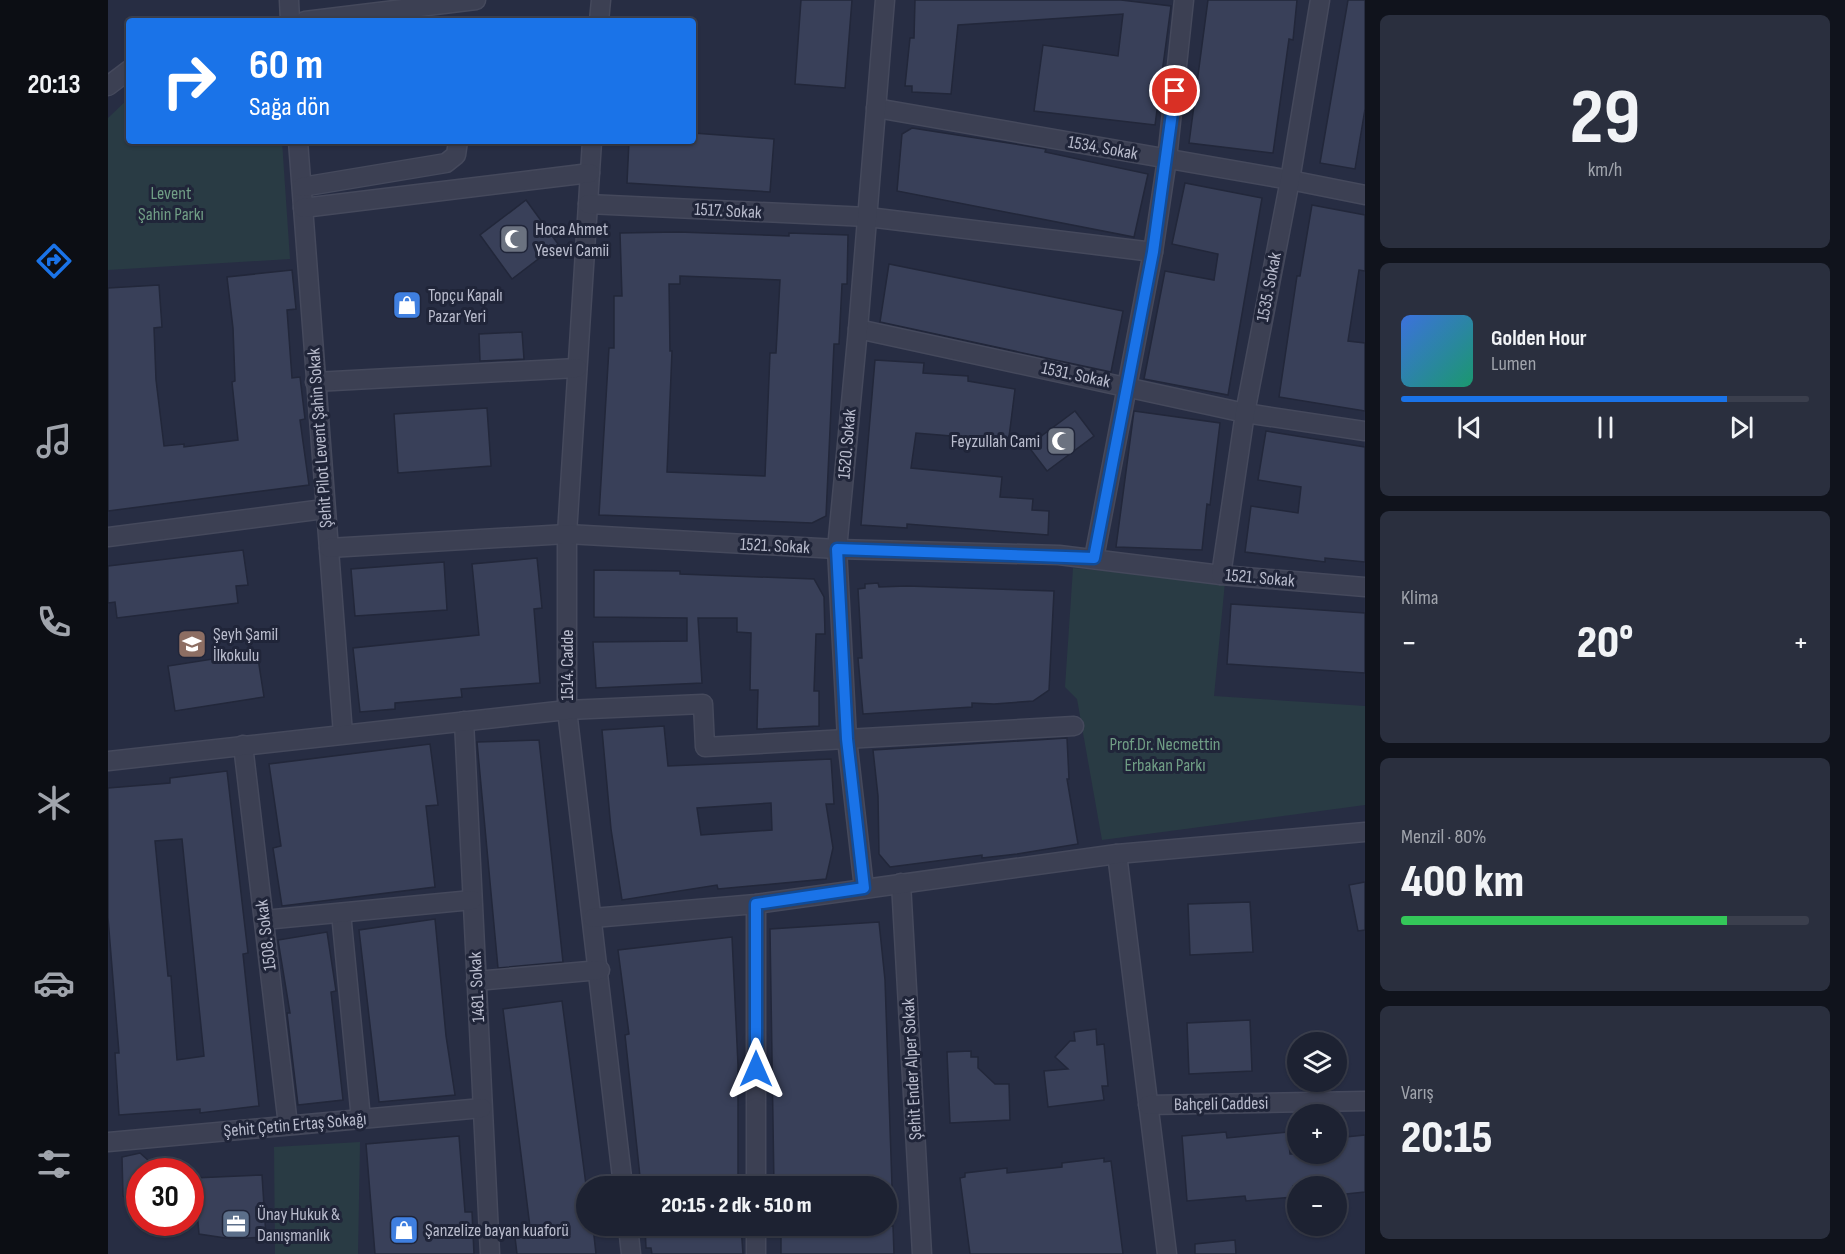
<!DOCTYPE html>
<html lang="tr">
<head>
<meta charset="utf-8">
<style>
	body { margin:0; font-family:"Sofia Sans Condensed",sans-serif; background:#2a2f3e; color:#f1f3f6; height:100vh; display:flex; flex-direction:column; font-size:22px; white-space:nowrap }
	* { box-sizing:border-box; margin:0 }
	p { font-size:20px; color:#a0a4ac }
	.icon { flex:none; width:33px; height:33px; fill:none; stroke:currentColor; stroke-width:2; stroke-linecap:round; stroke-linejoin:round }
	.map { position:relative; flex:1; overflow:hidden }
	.details { display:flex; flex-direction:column; gap:15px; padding:15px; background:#10131c; width:480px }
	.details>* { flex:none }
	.hud { position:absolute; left:18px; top:18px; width:570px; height:126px; border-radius:6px; box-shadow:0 2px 4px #0004,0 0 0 2px #3b3f4d; background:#1a73e8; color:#fff; overflow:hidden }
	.controls { position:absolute; left:1179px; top:1032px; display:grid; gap:12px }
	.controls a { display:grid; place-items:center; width:60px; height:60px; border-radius:50%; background:#1d2232; box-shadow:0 2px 4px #0004,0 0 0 2px #3b3f4d; font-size:30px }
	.speed { position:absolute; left:18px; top:1158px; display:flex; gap:12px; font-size:30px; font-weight:700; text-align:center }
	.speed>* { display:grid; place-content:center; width:78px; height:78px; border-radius:50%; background:#1d2232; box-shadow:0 2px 4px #0004,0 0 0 2px #3b3f4d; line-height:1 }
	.speed .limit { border:9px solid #d22; background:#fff; color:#111 }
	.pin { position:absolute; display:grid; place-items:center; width:51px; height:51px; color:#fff; margin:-26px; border:3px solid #fff; border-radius:50%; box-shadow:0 2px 6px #0007 }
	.me { position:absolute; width:66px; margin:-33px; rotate:0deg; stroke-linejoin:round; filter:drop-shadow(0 0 4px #0008) }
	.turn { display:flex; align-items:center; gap:21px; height:126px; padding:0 24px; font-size:27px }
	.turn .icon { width:78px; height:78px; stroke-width:2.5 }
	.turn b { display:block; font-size:42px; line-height:51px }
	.big { font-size:45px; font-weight:800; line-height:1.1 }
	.details .widget { flex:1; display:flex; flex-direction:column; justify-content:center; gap:9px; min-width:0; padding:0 21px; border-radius:9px; background:#2a2f3e }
	.details .dial { align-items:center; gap:0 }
	.dial b { font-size:78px; line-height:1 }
	.song { display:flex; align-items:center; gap:18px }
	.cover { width:72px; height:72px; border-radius:9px; background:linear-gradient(135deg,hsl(220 70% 55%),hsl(160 70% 35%)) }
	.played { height:6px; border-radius:3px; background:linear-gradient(90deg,#1a73e8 80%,#3b3f4d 80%) }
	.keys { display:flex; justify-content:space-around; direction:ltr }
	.heat { display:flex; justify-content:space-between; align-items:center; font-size:33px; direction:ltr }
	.charge { height:9px; border-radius:4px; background:linear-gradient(90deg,#34c759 80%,#3b3f4d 0) }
	.trip { position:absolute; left:468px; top:1176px; width:321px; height:60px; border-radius:30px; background:#1d2232; box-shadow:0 2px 4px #0004,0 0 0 2px #3b3f4d; font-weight:800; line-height:60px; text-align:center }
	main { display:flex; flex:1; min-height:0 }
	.tabs { display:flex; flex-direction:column; width:108px; justify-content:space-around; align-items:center; background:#0c0e14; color:#a0a4ac }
	.tabs .icon { width:42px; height:42px }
	.tabs .current { color:#1a73e8 }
	.tabs b { font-size:27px; color:#f1f3f6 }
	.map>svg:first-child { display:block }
	.green { fill:#293b44 }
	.building { fill:#394059; stroke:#22273a; stroke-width:1.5; fill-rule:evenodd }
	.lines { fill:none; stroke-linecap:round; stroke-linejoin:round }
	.minor-casing { stroke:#45495c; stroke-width:21 }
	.minor { stroke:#3c4053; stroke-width:18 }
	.route-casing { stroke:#114b97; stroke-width:15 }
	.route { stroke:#1a73e8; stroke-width:10 }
	.labels { text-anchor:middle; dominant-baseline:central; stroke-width:6; stroke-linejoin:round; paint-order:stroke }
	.street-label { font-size:18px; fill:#b9bccd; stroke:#202539 }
	.park-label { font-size:18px; fill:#709e85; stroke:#202539 }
	.poi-label { font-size:18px; fill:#b9bccd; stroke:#202539; text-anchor:start }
</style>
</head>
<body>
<main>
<nav class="tabs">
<b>20:13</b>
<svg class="icon current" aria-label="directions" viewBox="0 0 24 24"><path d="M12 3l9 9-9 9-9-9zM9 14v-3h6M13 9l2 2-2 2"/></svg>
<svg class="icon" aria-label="music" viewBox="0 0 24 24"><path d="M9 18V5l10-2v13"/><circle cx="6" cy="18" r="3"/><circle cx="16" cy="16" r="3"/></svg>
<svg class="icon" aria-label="phone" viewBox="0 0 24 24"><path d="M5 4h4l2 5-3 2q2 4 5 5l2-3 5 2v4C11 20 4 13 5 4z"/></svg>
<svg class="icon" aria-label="climate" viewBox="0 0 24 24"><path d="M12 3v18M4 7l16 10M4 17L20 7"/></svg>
<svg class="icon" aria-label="car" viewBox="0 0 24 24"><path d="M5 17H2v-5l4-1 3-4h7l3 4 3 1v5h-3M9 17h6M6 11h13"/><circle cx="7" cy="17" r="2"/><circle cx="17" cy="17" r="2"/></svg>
<svg class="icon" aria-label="filters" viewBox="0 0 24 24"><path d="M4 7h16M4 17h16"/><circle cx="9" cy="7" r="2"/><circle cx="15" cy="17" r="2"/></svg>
</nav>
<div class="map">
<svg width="1257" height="1254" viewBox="0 0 1257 1254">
	<rect width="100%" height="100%" fill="#272d43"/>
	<g class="green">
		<polygon points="21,98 21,141 174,141 182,259 0,270 0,118"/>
		<polygon points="965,568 1117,582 1106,696 1257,706 1257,805 994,840 969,699 957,687"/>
		<polygon points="252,1142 250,1254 167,1254 166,1147"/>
	</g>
	<g class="building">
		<polygon points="693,0 744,0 737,88 687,84"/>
		<polygon points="807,0 1013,0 1063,6 1047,125 926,111 935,45 1010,56 1015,14 850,25 843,94 804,92 804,86 797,86 802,38 806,38"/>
		<polygon points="1100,0 1189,0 1185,40 1181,39 1165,153 1081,143"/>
		<polygon points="1240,0 1257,0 1257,109 1247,169 1212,163"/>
		<polygon points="804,128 938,149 937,152 1040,174 1026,237 789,191 794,134"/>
		<polygon points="585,133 666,139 662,192 519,183 521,141 585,141"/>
		<polygon points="1077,183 1154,198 1120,395 1036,379 1057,271 1106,280 1110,254 1064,244"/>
		<polygon points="418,200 450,244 404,279 372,235"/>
		<polygon points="1204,205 1257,215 1257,271 1251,270 1240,341 1257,343 1257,411 1171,397 1189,276 1192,276"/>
		<path d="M570,232L681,236V233L740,235L739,284H734L731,344H726L718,516L704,523L491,515L501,348H506V296H514L512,233ZM572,276L672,280L668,353H662L657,476L559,472L564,351H562L561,284H572Z"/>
		<polygon points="781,264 1015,311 1003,372 772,322"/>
		<polygon points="184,270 188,309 179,310 184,378 192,377 197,419 192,420 201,485 0,511 0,288 51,285 54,327 46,328 48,380 56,446 76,444 76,447 130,440 124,382 127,381 125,328 119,277"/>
		<polygon points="414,332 416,359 372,361 371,334"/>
		<polygon points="767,360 816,363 815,373 860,376 860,381 907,389 900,445 855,442 855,437 808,433 803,468 894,477 892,497 925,499 924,510 941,511 940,535 799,524 799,528 753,525"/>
		<polygon points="379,408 383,466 290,473 286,414"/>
		<polygon points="967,411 986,436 939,471 920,446"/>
		<polygon points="1026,411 1112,423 1102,505 1099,504 1094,550 1008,547"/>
		<polygon points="1158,431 1257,447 1257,562 1217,558 1217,562 1137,552 1143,506 1190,513 1193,487 1150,480"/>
		<polygon points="135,550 140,585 128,586 130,603 9,618 7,602 0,603 0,566"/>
		<polygon points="429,558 434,608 426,609 432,683 353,689 354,697 287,703 287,709 252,712 245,648 371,635 364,564"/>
		<polygon points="336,562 339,610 247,616 243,569"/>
		<polygon points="486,570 572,571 572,574 706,579 716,597 717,634 708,634 706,691 711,691 711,726 649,729 650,690 642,690 643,633 629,632 629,618 590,618 594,683 488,688 485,642 579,641 579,618 486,617"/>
		<polygon points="770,583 771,587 799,586 946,591 941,690 925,701 886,704 864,703 864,707 755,714 750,658 754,658 750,589 757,588 757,584"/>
		<polygon points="1123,604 1257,613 1257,673 1119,664"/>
		<polygon points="149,652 156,697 67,711 60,666"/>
		<path d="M556,726L560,766L723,759L726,804H718L725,848L718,879L610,889L609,885L514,900L503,829L494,730ZM663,803L664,830L593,835L589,808Z"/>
		<polygon points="959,738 961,779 959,779 970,844 909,854 874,858 874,855 782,867 771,854 770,796 765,750"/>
		<polygon points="431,740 455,962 390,968 369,742"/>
		<polygon points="322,744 330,805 318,806 327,887 174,906 165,848 173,846 161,764"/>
		<path d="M119,771L136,919L140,953L135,954L151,1106L92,1113V1109L11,1115L7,1053H11L0,918V788L62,783V778ZM74,839L96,1056L69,1060L63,976H60L47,841Z"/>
		<polygon points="1257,882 1257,930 1250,931 1241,885"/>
		<polygon points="1142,902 1145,952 1082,955 1080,904"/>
		<polygon points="327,919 338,1036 347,1095 271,1102 251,930"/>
		<polygon points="771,922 777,980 784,1186 666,1186 662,929"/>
		<polygon points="219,932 228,991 223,992 235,1100 190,1105 179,1013 182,1013 170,940"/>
		<polygon points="624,937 630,1065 630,1186 533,1186 517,1035 521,1034 510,950"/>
		<polygon points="454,1001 478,1185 478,1228 485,1227 488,1254 409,1254 407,1237 423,1235 395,1009"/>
		<polygon points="1142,1020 1144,1071 1081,1074 1079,1023"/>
		<polygon points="988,1029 989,1045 996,1044 1000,1086 994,1086 996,1100 940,1107 936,1071 960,1069 947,1057 962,1041 967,1041 966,1032"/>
		<polygon points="863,1051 863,1057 870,1057 870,1068 887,1084 901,1084 902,1120 842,1123 839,1052"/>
		<polygon points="1118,1132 1119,1138 1180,1132 1182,1154 1228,1154 1228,1138 1257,1135 1257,1192 1228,1195 1228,1186 1185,1186 1186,1197 1138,1201 1137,1196 1079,1201 1074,1136"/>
		<polygon points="351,1136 357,1212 364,1212 366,1254 267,1254 258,1144"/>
		<polygon points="32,1153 41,1161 42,1172 32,1172 32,1211 15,1196 14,1157"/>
		<polygon points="996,1158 996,1162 1003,1161 1015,1254 862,1254 852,1178 857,1177 857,1173 899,1168 899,1173 954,1167 954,1163"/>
		<polygon points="154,1175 158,1237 124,1239 91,1234 86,1178"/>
		<polygon points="537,1226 633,1226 635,1254 544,1254 543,1248 538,1248"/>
		<polygon points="673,1226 785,1226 786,1254 673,1254"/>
		<polygon points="1127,1240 1128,1254 1087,1254 1087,1244"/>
	</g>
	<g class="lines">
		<g class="minor-casing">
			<g id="minor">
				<polyline points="181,0 182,21"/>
				<polyline points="197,21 368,0"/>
				<polyline points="491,21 493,0"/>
				<polyline points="0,86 21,70"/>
				<polyline points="768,108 1182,180 1257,195"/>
				<polyline points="190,141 235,734"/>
				<polyline points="484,141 459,534 459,710 515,1186"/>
				<polyline points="194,187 338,163 348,155 350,141"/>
				<polyline points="480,204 760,217 1045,252"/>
				<polyline points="195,208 482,173"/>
				<polyline points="750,329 1137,413 1257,431"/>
				<polyline points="207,382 469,368"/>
				<polyline points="0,537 216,509"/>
				<polyline points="221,548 459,534 729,549 951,555 1113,575 1257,587"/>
				<polyline points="986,558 1045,252 1059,159 1076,0"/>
				<polyline points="1113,575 1137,413 1182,180 1212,0"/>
				<polyline points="356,721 382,1254"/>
				<polyline points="135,745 180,1125"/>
				<polyline points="0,761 459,710 595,704 597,747 966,726"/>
				<polyline points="1009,854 1059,1254"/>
				<polyline points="793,883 814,1254"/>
				<polyline points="756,888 739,739 729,549 750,329 777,0"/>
				<polyline points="648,904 648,1186"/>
				<polyline points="233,913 253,1119"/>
				<polyline points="485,918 648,904 1009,854 1257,832"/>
				<polyline points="156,920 364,900"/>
				<polyline points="368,981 492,970"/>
				<polyline points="1040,1105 1257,1101"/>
				<polyline points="0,1142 374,1108"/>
				<polyline points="520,1226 523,1254"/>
				<polyline points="648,1226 648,1254"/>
			</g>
		</g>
		<use href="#minor" class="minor"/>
	</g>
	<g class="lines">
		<g class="route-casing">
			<polyline id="route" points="648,1069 648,904 756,888 739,739 729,549 986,558 1045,252 1067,91"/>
		</g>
		<use href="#route" class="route"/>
	</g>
	<defs>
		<g id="mosque-square" transform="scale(1.5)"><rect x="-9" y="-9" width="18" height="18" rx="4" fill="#6b7280" stroke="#202539"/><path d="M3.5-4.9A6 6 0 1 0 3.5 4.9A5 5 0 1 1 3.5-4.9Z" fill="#fff"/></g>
		<g id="shop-square" transform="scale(1.5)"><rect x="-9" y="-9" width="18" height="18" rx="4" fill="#3f7fe0" stroke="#202539"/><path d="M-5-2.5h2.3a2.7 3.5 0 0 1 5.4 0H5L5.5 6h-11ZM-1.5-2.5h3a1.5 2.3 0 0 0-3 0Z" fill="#fff"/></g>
		<g id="school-square" transform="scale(1.5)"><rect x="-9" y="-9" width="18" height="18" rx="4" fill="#8d6e63" stroke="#202539"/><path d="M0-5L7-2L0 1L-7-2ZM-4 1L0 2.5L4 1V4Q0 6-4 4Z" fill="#fff"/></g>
		<g id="office-square" transform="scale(1.5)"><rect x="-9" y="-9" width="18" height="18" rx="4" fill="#5c6f8a" stroke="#202539"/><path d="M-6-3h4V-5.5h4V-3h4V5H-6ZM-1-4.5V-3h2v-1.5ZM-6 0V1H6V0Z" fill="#fff"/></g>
	</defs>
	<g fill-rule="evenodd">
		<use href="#mosque-square" x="406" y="239"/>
		<use href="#shop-square" x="299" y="305"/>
		<use href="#mosque-square" x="953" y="441"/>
		<use href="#school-square" x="84" y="644"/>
		<use href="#office-square" x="128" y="1224"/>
		<use href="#shop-square" x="296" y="1230"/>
	</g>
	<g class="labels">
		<g class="street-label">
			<text transform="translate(995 148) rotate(10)">1534. Sokak</text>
			<text transform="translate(620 211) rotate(3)">1517. Sokak</text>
			<text transform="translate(1161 287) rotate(-79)">1535. Sokak</text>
			<text transform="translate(968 375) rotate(12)">1531. Sokak</text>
			<text transform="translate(212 438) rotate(-94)">Şehit Pilot Levent Şahin Sokak</text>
			<text transform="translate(739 444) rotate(-85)">1520. Sokak</text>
			<text transform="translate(667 546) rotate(3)">1521. Sokak</text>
			<text transform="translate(1152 578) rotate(5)">1521. Sokak</text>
			<text transform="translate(459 665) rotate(-90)">1514. Cadde</text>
			<text transform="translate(158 935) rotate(-97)">1508. Sokak</text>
			<text transform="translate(369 987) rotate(-93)">1481. Sokak</text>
			<text transform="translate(804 1069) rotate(-93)">Şehit Ender Alper Sokak</text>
			<text transform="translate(1113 1104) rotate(-1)">Bahçeli Caddesi</text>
			<text transform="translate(187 1125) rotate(-5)">Şehit Çetin Ertaş Sokağı</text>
		</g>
		<g class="park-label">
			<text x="63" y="193">Levent<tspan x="63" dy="21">Şahin Parkı</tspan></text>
			<text x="1057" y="744">Prof.Dr. Necmettin<tspan x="1057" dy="21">Erbakan Parkı</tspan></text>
		</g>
		<g class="poi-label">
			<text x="427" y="229">Hoca Ahmet<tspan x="427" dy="21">Yesevi Camii</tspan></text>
			<text x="320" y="295">Topçu Kapalı<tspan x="320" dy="21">Pazar Yeri</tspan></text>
			<text x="932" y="441" text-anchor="end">Feyzullah Cami</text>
			<text x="105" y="634">Şeyh Şamil<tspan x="105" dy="21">İlkokulu</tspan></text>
			<text x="149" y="1214">Ünay Hukuk &amp;<tspan x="149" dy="21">Danışmanlık</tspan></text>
			<text x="317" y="1230">Şanzelize bayan kuaforü</text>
		</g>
	</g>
</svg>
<div class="controls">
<a><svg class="icon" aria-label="layers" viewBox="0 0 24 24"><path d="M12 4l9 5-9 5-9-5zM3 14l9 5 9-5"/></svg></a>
<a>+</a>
<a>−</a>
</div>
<div class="speed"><div class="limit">30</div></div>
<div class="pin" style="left:1067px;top:91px;background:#d93025"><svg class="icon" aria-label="arrive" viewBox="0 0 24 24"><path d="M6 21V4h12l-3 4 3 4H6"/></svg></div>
<svg class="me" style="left:648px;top:1069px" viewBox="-20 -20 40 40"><path d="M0-17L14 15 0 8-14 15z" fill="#1a73e8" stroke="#fff" stroke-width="4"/></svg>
<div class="trip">20:15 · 2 dk · 510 m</div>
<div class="hud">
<div class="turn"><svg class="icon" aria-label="right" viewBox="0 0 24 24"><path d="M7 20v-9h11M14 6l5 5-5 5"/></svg><div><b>60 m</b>Sağa dön</div></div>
</div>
</div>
<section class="details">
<div class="widget dial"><b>29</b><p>km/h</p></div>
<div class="widget">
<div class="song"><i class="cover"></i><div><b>Golden Hour</b><p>Lumen</p></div></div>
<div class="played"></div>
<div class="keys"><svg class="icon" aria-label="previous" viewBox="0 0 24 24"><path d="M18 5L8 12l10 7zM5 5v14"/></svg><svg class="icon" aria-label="pause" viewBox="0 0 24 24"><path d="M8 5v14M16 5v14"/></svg><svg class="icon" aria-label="next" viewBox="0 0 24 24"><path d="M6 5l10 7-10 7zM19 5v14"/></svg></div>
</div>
<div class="widget"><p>Klima</p>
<div class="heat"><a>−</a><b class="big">20°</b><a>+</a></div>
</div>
<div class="widget"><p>Menzil · 80%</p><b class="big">400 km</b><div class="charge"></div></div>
<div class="widget"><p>Varış</p><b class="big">20:15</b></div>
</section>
</main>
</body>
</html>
